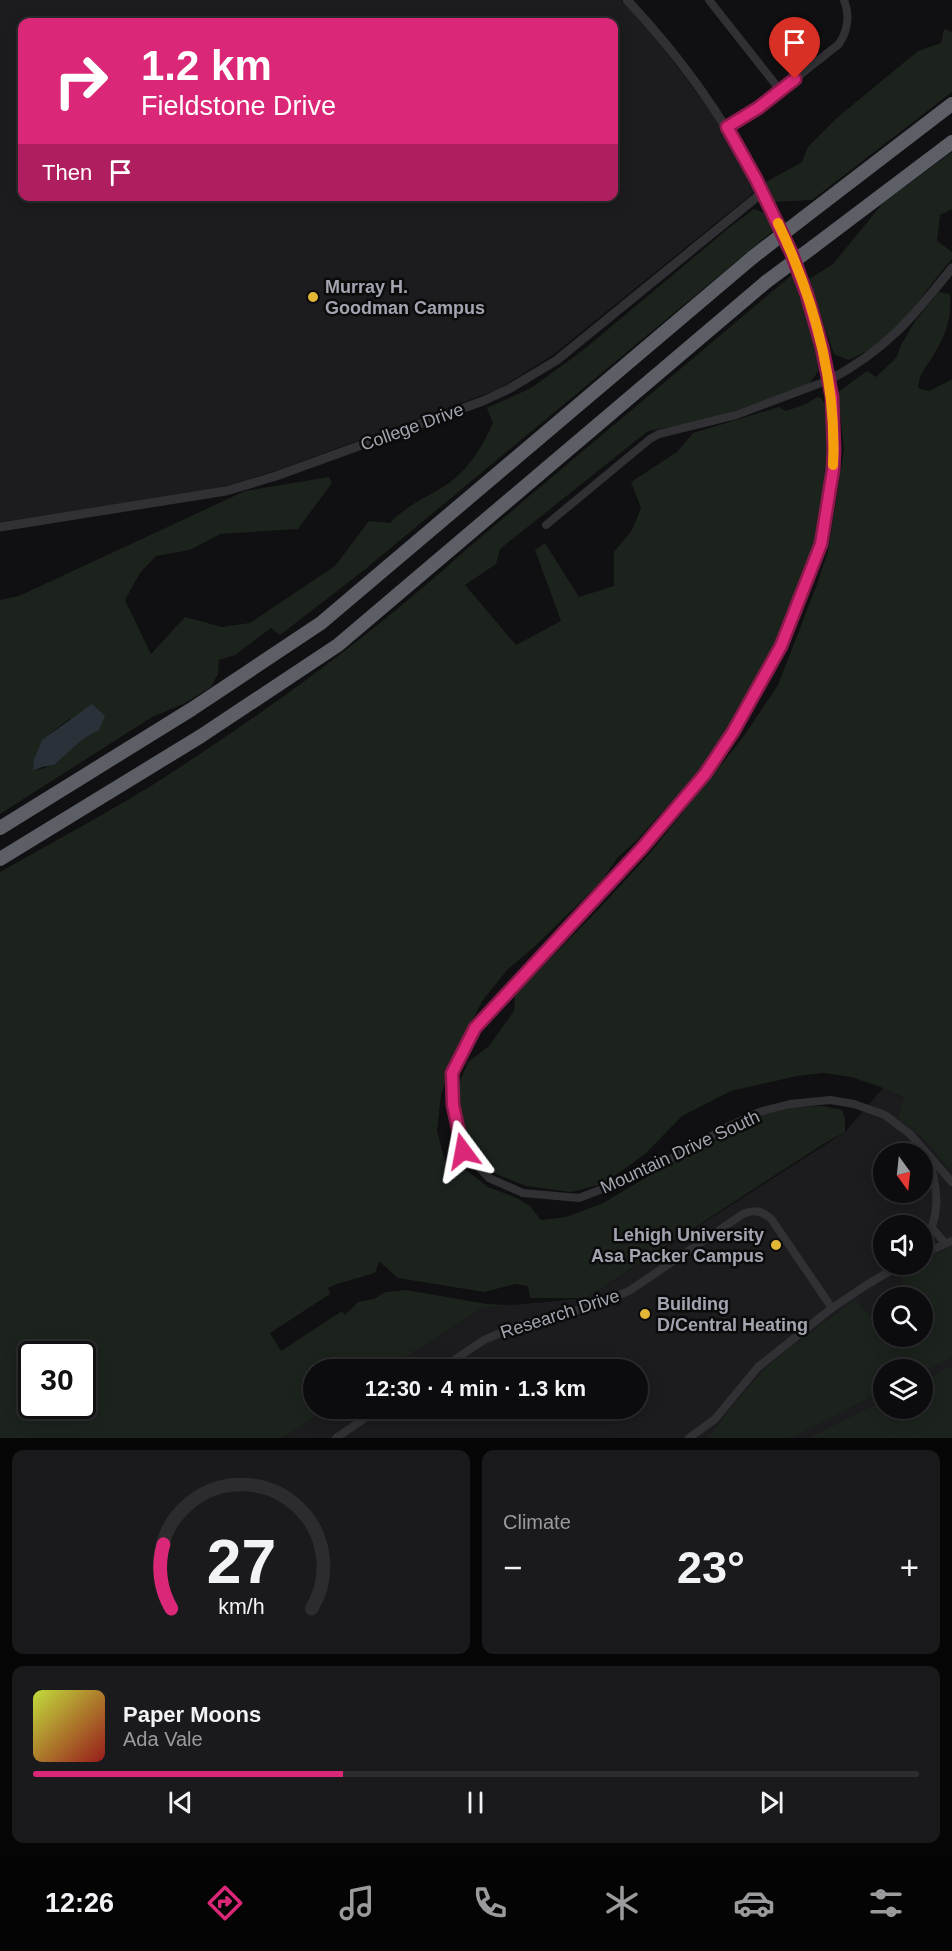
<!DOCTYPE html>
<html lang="en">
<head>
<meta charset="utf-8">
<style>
	body { margin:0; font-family:Arial,sans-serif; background:#1a191b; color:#f1f3f6; height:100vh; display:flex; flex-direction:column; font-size:22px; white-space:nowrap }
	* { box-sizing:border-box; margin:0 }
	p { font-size:20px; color:#9a9b9d }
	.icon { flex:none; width:33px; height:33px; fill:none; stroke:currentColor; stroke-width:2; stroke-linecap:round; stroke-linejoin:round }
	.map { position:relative; height:1438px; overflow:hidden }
	.panel { display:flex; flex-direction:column; gap:12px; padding:12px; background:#070607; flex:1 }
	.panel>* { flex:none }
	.top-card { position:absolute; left:18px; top:18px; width:600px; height:183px; border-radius:12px; box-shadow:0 3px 15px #0003,0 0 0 2px #2c2b2e; background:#db2777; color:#fff; overflow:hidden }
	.needle { width:39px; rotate:165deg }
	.buttons { position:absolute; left:873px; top:1143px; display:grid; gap:12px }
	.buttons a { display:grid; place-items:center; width:60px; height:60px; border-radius:50%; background:#0c0b0d; box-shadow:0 3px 15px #0003,0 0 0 2px #2c2b2e; font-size:30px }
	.speed { position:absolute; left:18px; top:1341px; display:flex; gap:12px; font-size:30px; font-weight:700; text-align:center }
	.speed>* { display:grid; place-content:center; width:78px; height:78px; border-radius:50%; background:#0c0b0d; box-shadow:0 3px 15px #0003,0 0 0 2px #2c2b2e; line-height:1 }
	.speed .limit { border:3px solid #111; border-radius:9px; background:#fff; color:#111 }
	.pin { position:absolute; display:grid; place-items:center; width:51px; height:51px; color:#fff; margin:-62px -26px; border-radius:50% 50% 50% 0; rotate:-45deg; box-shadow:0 0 6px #0007 }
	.pin .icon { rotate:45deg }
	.me { position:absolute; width:66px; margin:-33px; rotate:347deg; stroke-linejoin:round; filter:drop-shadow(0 0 4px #0008) }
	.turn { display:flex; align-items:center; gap:21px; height:126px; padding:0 24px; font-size:27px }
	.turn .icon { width:78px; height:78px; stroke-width:2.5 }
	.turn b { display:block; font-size:42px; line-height:51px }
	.then { display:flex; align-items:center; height:57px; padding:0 24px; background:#0003; gap:12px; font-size:22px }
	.big { font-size:45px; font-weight:800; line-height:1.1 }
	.panel .tile { flex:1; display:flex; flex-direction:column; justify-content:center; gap:9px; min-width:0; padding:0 21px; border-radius:12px; background:#1a191b }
	.panel .dial { align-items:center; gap:0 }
	.dial svg { height:156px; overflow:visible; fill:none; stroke:#2c2b2e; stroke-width:7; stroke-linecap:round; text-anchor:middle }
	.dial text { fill:#f1f3f6; stroke:none }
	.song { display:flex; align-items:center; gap:18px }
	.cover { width:72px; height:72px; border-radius:9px; background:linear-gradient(135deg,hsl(70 70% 55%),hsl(0 70% 35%)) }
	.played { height:6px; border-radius:3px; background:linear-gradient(90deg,#db2777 35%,#2c2b2e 35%) }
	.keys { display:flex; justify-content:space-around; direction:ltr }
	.heat { display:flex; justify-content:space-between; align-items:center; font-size:33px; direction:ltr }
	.panel .tiles { flex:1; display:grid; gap:12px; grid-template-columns:1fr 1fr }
	.tile:last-child { grid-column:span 2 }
	.trip { position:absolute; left:303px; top:1359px; width:345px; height:60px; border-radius:30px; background:#0c0b0d; box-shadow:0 3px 15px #0003,0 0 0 2px #2c2b2e; font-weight:800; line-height:60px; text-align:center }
	.tabs { display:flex; height:96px; justify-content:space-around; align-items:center; background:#050405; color:#9a9b9d }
	.tabs .icon { width:42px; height:42px }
	.tabs .current { color:#db2777 }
	.tabs b { font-size:27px; color:#f1f3f6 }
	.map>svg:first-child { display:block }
	.built { fill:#1c1c1e; fill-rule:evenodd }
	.green { fill:#1c231d; fill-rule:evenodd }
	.water { fill:#2a3138 }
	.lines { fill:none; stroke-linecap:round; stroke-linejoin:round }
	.minor { stroke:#313135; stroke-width:8 }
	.tertiary { stroke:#313135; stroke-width:9 }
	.motorway { stroke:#5d5f66; stroke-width:14 }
	.motorway-bridge { stroke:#5d5f66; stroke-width:14 }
	.route-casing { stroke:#8e194d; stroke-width:15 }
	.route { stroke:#db2777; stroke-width:10 }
	.slow { stroke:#f59e0b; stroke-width:10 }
	.poi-dot { fill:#e2b736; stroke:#0b0b0c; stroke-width:2 }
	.labels { text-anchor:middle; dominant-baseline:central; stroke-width:5; stroke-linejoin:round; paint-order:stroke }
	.poi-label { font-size:18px; font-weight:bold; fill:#a2a5b0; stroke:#0b0b0c; text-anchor:start }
	.street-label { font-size:18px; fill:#a2a5b0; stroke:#0b0b0c }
</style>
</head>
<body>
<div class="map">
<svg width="952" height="1438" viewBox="0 0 952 1438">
	<rect width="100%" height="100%" fill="#100f11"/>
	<g class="built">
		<path d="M0,0H621L652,33L711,112L743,162L755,185L753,193L554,354L499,389L281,469L226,486L207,491L0,522ZM22,22H614V196H22Z"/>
		<path d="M883,1088L915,1104L952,1088V1438H282L328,1409L638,1408V1370L388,1369L482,1308L586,1298L845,1132ZM884,1154H922V1192H884ZM884,1226H922V1264H884ZM884,1298H922V1336H884ZM884,1370H922V1408H884Z"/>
	</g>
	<g class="green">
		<polygon points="944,29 952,32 952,92 812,200 774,202 766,182 802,162 808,147 838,117 918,51 941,43"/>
		<path d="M952,152V209L940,215L937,241L952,252V259C918,297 899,340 848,360L834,354L808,280L833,264L883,203Z"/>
		<path d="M754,209L766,214L774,230L363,571L280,635L271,628L235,655L219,660L218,674L211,687L185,703L152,717L0,814V600L19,596L245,491L329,477L332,483L298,529L220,534L190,550L156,556L140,573L125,600L151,654L185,617L222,627L250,623L335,566L369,521L390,523C409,503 427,498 449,483C470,468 483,445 493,423L487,408L531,388L582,351L730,227ZM69,719L99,730L83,739L54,765L34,771C33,743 49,735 69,719Z"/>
		<path d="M793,274L817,350L819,370L810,383L773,398L708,420L648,431L500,549L496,564L465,585L516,645L561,621L535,550L545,543L579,597L614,586V552L632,530L641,508L631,482L677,452L693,433L779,407L786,411L806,404L817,397L821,398L827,408L829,444L818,536L801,588L774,650L756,684L717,747L693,778L636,841L617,858L602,881L535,946L508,969L482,1001L450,1068L441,1095L437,1131L445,1161L466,1170L488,1187L517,1198L530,1206L541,1220L566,1217L603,1203L681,1157L762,1115L793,1107L823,1106L842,1110L845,1119V1132L825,1143L586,1298H530L528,1286L515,1284L484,1292L398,1278L379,1261L375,1273L337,1284L328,1288L330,1294L270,1333L281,1351L342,1311L345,1315L358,1302L374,1299L385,1292L406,1290L487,1304L513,1305L482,1308L388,1369L314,1370V1408L328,1409L282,1438H0V872C51,843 104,815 154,784C265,713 371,636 469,547ZM32,1354H82V1406H32Z"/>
		<path d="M939,292L950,294C952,319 945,337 932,358C925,368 919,375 918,388L929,391L951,380L952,377V1172L923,1138L898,1118L904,1098L883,1088L852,1077L823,1073L797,1076L731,1091L682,1116L645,1154L603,1184L571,1192L526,1186L494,1173L476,1156L467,1138L461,1110L458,1086L468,1062L489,1046L514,1011L515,994L598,910L650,853L744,736L778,685L816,587L828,551L844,450L838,392L867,371L876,377L896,358L902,343L916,320Z"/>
		<polygon points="952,1246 952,1357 923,1372 922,1370 884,1370 883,1391 790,1438 708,1438 749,1386 776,1358 855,1300 873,1319 883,1316 884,1336 922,1336 922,1298 907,1297 900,1272 914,1265 922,1264 923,1260"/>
		<polygon points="952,1366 952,1438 809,1438 883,1401 884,1408 922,1408 923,1381"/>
	</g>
	<polygon class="water" points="92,704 105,716 99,730 83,739 54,765 42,767 33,771 34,759 42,740"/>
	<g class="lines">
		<g class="minor">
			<polyline points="709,0 780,90"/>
			<path d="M727,127L758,108L839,44C848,30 850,15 844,0"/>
			<polyline points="546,525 650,439 659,434 736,415 829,380 834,430 833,470 821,544 781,646 733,732 690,793 642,848 475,1028 452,1073 453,1105 463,1151 489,1178 523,1193 579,1198 623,1181 680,1154 729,1126 759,1112 790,1104 830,1100 854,1104 885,1115 910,1134 952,1182"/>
			<polyline points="932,1228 945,1243"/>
			<path d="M922,1246C942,1216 938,1191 929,1158"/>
			<polyline points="922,1254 952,1241"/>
			<path d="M439,1370L484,1340L519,1325L590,1307L629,1291L743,1214C755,1209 763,1211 772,1220L832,1308"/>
			<polyline points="336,1438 380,1408"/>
			<polyline points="689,1438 715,1419 758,1367 832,1308 868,1284 902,1264"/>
		</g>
		<g class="tertiary">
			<path d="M627,0C728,107 798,237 829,380C885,351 914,316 952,268"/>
			<polyline points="0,527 226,491 276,476 483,401 509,389 557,360 763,192"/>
		</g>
		<g class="motorway">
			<polyline points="802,219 952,104"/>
			<polyline points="813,247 952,142"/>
			<polyline points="0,828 192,709 321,623 753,257"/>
			<polyline points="0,859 201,736 338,645 766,282"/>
		</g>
		<g class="motorway-bridge">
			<polyline points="753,257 802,219"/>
			<polyline points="766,282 813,247"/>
		</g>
	</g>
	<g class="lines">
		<g class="route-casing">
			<polyline id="route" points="463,1151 453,1105 452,1073 475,1028 642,848 705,774 733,732 781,646 821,544 833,470 834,450 832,397 822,347 807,295 791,252 756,179 727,127 758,108 795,79"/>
		</g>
		<use href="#route" class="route"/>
		<path class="slow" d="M778,223C814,299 837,380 833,465"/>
	</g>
	<g class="poi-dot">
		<circle cx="313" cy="297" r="6"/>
		<circle cx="776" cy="1245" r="6"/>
		<circle cx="645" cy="1314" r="6"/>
	</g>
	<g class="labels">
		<g class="poi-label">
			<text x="325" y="287">Murray H.<tspan x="325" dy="21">Goodman Campus</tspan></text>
			<text x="764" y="1235" text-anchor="end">Lehigh University<tspan x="764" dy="21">Asa Packer Campus</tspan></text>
			<text x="657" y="1304">Building<tspan x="657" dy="21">D/Central Heating</tspan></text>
		</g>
		<g class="street-label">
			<text transform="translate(412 427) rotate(-20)">College Drive</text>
			<text transform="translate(680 1152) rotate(-25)">Mountain Drive South</text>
			<text transform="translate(560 1314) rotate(-18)">Research Drive</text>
		</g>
	</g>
</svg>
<div class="buttons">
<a><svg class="needle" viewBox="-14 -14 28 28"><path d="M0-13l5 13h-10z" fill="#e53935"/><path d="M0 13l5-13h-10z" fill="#9a9b9d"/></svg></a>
<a><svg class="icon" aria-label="sound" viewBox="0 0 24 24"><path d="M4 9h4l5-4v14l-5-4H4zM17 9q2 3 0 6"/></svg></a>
<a><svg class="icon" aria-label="search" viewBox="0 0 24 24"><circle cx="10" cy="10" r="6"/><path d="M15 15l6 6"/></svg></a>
<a><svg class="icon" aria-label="layers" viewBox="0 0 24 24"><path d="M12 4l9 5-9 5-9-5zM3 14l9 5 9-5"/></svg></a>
</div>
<div class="speed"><div class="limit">30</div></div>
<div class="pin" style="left:795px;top:79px;background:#d93025"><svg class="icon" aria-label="arrive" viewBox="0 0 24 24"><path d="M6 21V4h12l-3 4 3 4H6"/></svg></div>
<svg class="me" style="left:463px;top:1151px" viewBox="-20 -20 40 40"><path d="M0-17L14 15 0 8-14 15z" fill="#db2777" stroke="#fff" stroke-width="4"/></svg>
<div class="trip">12:30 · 4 min · 1.3 km</div>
<div class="top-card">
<div class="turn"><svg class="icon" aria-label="right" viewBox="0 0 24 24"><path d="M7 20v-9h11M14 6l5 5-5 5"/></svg><div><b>1.2 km</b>Fieldstone Drive</div></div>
<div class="then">Then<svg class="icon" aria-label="arrive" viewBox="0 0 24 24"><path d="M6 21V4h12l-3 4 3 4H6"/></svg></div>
</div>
</div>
<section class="panel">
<div class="tiles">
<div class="tile dial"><svg viewBox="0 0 100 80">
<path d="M14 69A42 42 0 1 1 86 69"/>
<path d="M14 69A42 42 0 0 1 10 36" stroke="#db2777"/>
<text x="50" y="56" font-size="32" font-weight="700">27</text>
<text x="50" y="72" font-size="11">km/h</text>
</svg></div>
<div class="tile"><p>Climate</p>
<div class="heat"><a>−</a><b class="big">23°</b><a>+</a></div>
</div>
<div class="tile">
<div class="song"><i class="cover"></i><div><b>Paper Moons</b><p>Ada Vale</p></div></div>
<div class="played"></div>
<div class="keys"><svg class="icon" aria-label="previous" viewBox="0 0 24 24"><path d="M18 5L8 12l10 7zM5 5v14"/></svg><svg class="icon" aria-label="pause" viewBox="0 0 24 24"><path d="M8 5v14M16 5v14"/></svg><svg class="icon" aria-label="next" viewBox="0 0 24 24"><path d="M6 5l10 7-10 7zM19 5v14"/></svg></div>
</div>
</div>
</section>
<nav class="tabs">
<b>12:26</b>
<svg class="icon current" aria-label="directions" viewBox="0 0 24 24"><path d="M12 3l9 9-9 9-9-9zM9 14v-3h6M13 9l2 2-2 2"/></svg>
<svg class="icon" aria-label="music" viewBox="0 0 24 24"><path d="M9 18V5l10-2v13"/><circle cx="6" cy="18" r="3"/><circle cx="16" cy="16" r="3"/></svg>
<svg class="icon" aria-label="phone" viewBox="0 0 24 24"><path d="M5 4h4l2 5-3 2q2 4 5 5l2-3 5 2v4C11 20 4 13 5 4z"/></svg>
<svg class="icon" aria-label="climate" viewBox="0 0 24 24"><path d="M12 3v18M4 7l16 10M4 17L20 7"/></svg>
<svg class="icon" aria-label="car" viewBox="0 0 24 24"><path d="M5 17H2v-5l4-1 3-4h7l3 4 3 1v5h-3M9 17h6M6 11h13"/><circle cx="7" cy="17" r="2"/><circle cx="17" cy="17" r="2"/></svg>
<svg class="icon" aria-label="filters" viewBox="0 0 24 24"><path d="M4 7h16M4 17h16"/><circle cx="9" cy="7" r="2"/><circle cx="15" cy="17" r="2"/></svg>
</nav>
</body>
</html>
